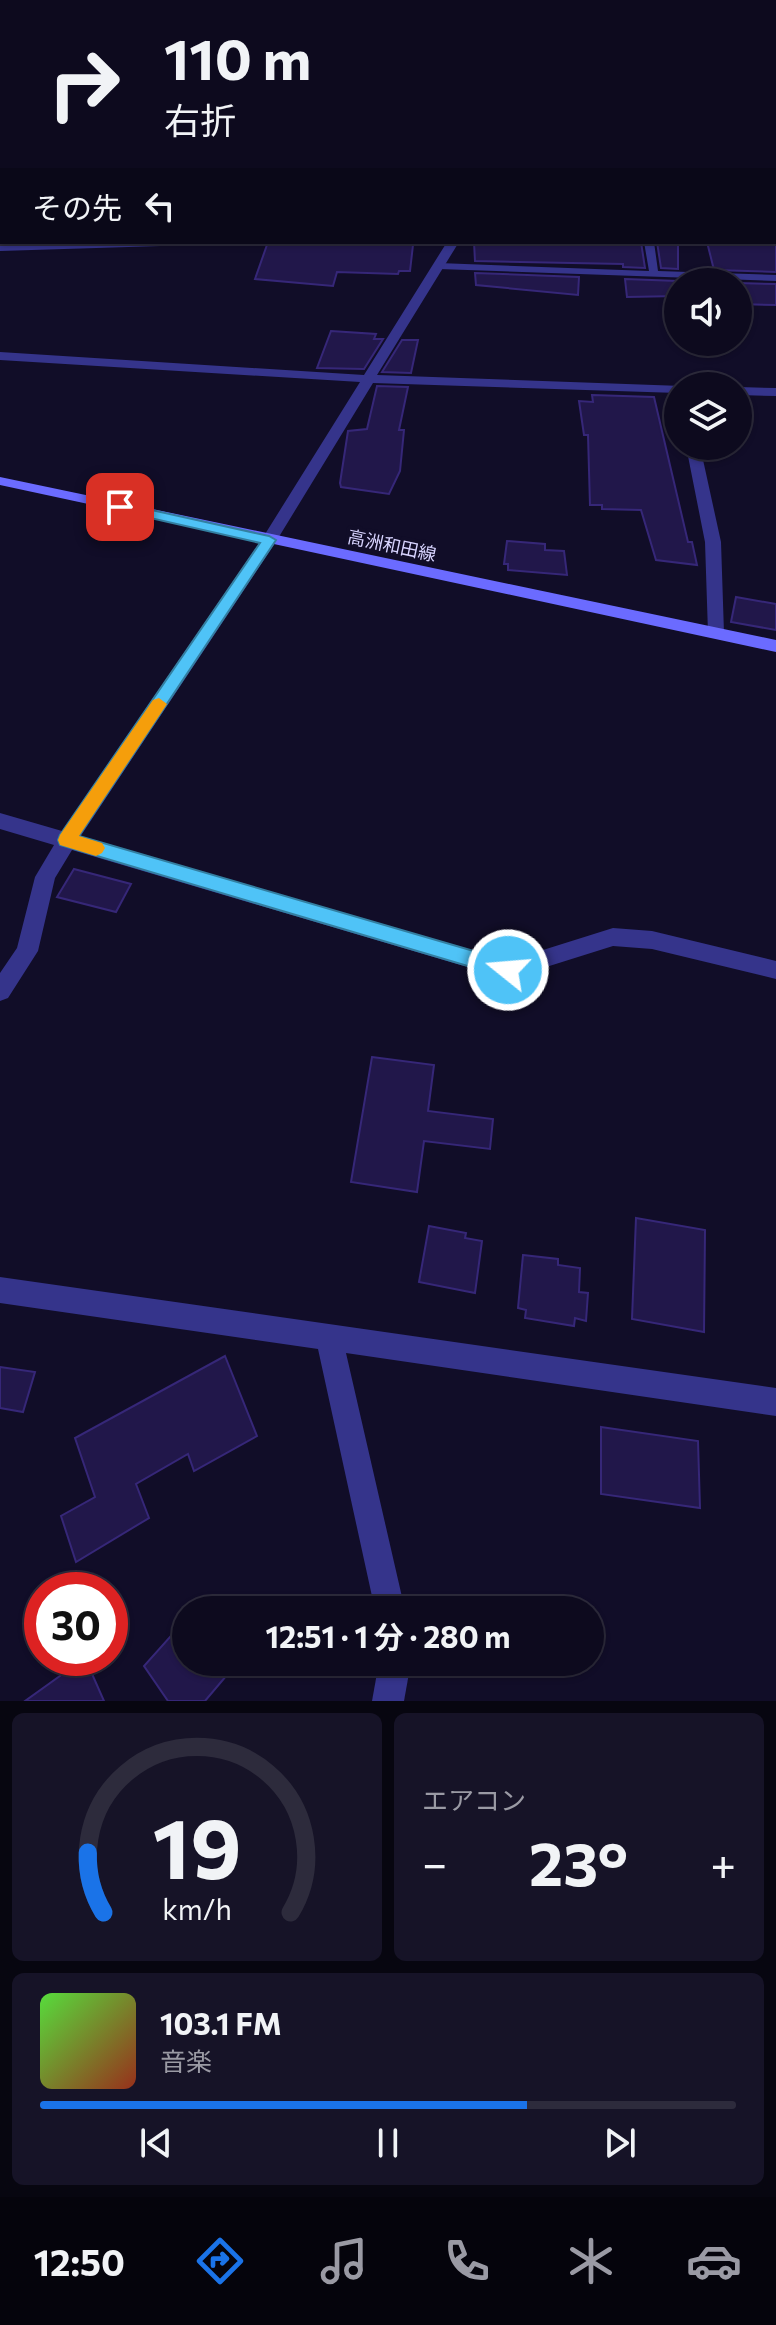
<!DOCTYPE html>
<html lang="ja">
<head>
<meta charset="utf-8">
<style>
	body { margin:0; font-family:Commissioner,"Noto Sans JP",sans-serif; background:#161327; color:#f1f3f6; height:100vh; display:flex; flex-direction:column; font-size:30px; white-space:nowrap }
	* { box-sizing:border-box; margin:0 }
	p { font-size:26px; color:#9a9aa4 }
	.icon { flex:none; width:44px; height:44px; fill:none; stroke:currentColor; stroke-width:2; stroke-linecap:round; stroke-linejoin:round }
	.map { position:relative; height:1701px; overflow:hidden }
	.side { display:flex; flex-direction:column; gap:12px; padding:12px; background:#070610; flex:1 }
	.side>* { flex:none }
	.top-card { position:absolute; left:0px; top:0px; width:776px; height:244px; box-shadow:0 2px 6px #0004,0 0 0 2px #2d2b3c; background:#0d0a1e; color:#f1f3f6; overflow:hidden }
	.buttons { position:absolute; left:664px; top:268px; display:grid; gap:16px }
	.buttons a { display:grid; place-items:center; width:88px; height:88px; border-radius:50%; background:#0d0a1e; box-shadow:0 2px 6px #0004,0 0 0 2px #2d2b3c; font-size:40px }
	.speed { position:absolute; left:24px; top:1572px; display:flex; gap:16px; font-size:40px; font-weight:700; text-align:center }
	.speed>* { display:grid; place-content:center; width:104px; height:104px; border-radius:50%; background:#0d0a1e; box-shadow:0 2px 6px #0004,0 0 0 2px #2d2b3c; line-height:1 }
	.speed .limit { border:12px solid #d22; background:#fff; color:#111 }
	.pin { position:absolute; display:grid; place-items:center; width:68px; height:68px; color:#fff; margin:-34px; border-radius:16px; box-shadow:0 4px 12px #0006 }
	.me { position:absolute; width:88px; margin:-44px; rotate:287deg; stroke-linejoin:round; filter:drop-shadow(0 0 6px #0008) }
	.turn { display:flex; align-items:center; gap:28px; height:168px; padding:0 32px; font-size:36px }
	.turn .icon { width:104px; height:104px; stroke-width:2.5 }
	.turn b { display:block; font-size:56px; line-height:68px }
	.then { display:flex; align-items:center; height:76px; padding:0 32px; background:#0003; gap:16px; font-size:30px }
	.big { font-size:60px; font-weight:700; line-height:1.1 }
	.side .widget { flex:1; display:flex; flex-direction:column; justify-content:center; gap:12px; min-width:0; padding:0 28px; border-radius:12px; background:#161327 }
	.side .dial { align-items:center; gap:0 }
	.dial svg { height:208px; overflow:visible; fill:none; stroke:#2d2b3c; stroke-width:7; stroke-linecap:round; text-anchor:middle }
	.dial text { fill:#f1f3f6; stroke:none }
	.song { display:flex; align-items:center; gap:24px }
	.cover { width:96px; height:96px; border-radius:12px; background:linear-gradient(135deg,hsl(110 70% 55%),hsl(10 70% 35%)) }
	.played { height:8px; border-radius:4px; background:linear-gradient(90deg,#1a73e8 70%,#2d2b3c 70%) }
	.keys { display:flex; justify-content:space-around; direction:ltr }
	.heat { display:flex; justify-content:space-between; align-items:center; font-size:44px; direction:ltr }
	.side .tiles { flex:1; display:grid; gap:12px; grid-template-columns:1fr 1fr }
	.widget:last-child { grid-column:span 2 }
	.trip { position:absolute; left:172px; top:1596px; width:432px; height:80px; border-radius:40px; background:#0d0a1e; box-shadow:0 2px 6px #0004,0 0 0 2px #2d2b3c; font-weight:700; line-height:80px; text-align:center }
	.tabs { display:flex; height:128px; justify-content:space-around; align-items:center; background:#05040c; color:#9a9aa4 }
	.tabs .icon { width:56px; height:56px }
	.tabs .active { color:#1a73e8 }
	.tabs b { font-size:36px; color:#f1f3f6 }
	.map>svg:first-child { display:block }
	.building { fill:#21174a; stroke:#362778; stroke-width:2 }
	.lines { fill:none; stroke-linecap:round; stroke-linejoin:round }
	.lane { fill:#35348b; fill-rule:evenodd }
	.street { fill:#35348b; fill-rule:evenodd }
	.secondary { fill:#6b6bff; fill-rule:evenodd }
	.route { fill:#4fc3f7; stroke:#337fa1; stroke-width:2 }
	.slow { fill:#f59e0b }
	.labels { text-anchor:middle; dominant-baseline:central; stroke-width:8; stroke-linejoin:round; paint-order:stroke }
	.far-street-label { font-size:18px; fill:#d8d4ff; stroke:#110d28 }
</style>
</head>
<body>
<div class="map">
<svg width="776" height="1701" viewBox="0 0 776 1701">
	<rect width="100%" height="100%" fill="#110d28"/>
	<g class="building">
		<polygon points="268,242 320,245 321,242 413,245 410,271 399,271 398,274 337,272 333,286 255,279"/>
		<polygon points="474,242 641,242 645,268 623,267 623,264 475,261"/>
		<polygon points="657,242 678,242 678,269 661,268"/>
		<polygon points="707,242 776,244 776,272 714,270"/>
		<polygon points="475,273 579,277 578,295 476,285"/>
		<polygon points="625,279 678,281 678,296 627,297"/>
		<polygon points="738,283 776,284 776,305 738,304"/>
		<polygon points="331,331 376,334 374,339 383,339 364,369 317,368"/>
		<polygon points="402,340 418,340 411,373 382,372"/>
		<polygon points="377,386 408,387 399,430 404,430 400,471 389,494 341,487 340,483 348,431 367,429"/>
		<polygon points="592,395 654,397 688,542 692,542 697,565 656,560 641,510 602,509 602,505 590,505 588,435 584,435 579,401 593,402"/>
		<polygon points="507,541 545,544 545,550 564,551 567,575 508,570 508,564 504,564"/>
		<polygon points="736,597 776,604 776,630 731,622"/>
		<polygon points="74,869 131,884 116,912 57,897"/>
		<polygon points="372,1057 434,1065 428,1111 493,1119 490,1149 424,1141 417,1192 351,1182"/>
		<polygon points="636,1218 705,1230 704,1332 632,1319"/>
		<polygon points="429,1226 466,1233 465,1238 482,1241 475,1293 419,1282"/>
		<polygon points="523,1255 558,1259 558,1265 580,1268 579,1292 588,1293 586,1321 575,1318 574,1326 525,1318 526,1310 518,1308"/>
		<polygon points="225,1356 257,1436 194,1471 188,1454 136,1484 149,1518 76,1562 61,1516 95,1497 75,1438"/>
		<polygon points="0,1367 35,1372 23,1412 0,1408"/>
		<polygon points="601,1427 698,1441 700,1508 601,1494"/>
		<polygon points="186,1619 186,1662 238,1662 205,1701 168,1701 144,1666"/>
		<polygon points="85,1658 104,1701 25,1701"/>
	</g>
	<g class="lines">
		<g class="lane">
			<polygon points="84,0 91,0 83,2"/>
			<polygon points="636,0 659,0 662,2 636,2"/>
			<rect x="747" y="0" width="6" height="2"/>
			<rect x="774" y="6" width="2" height="4"/>
			<rect x="0" y="22" width="2" height="4"/>
			<polygon points="105,242 198,242 193,245 0,251 0,245"/>
			<polygon points="644,242 654,242 658,271 776,275 776,281 439,269 434,266 439,263 649,271"/>
		</g>
		<g class="street">
			<polygon points="310,0 318,0 309,2"/>
			<polygon points="376,0 429,0 431,2 378,2"/>
			<polygon points="635,0 643,0 634,2"/>
			<rect x="774" y="25" width="2" height="6"/>
			<rect x="0" y="52" width="2" height="6"/>
			<polygon points="2,66 2,72 0,73 0,67"/>
			<rect x="774" y="86" width="2" height="6"/>
			<rect x="0" y="117" width="2" height="6"/>
			<rect x="774" y="234" width="2" height="6"/>
			<polygon points="447,242 459,242 377,375 682,386 678,386 678,393 373,383 277,540 80,837 508,961 613,928 652,931 776,961 776,979 652,949 613,946 508,979 72,850 55,878 38,951 8,998 0,1001 0,973 17,948 35,877 54,845 0,829 0,813 62,831 262,539 360,382 0,360 0,352 364,375"/>
			<polygon points="738,387 776,388 776,396 738,395"/>
			<polygon points="686,446 700,446 721,542 724,633 716,639 708,633 705,542"/>
			<polygon points="0,1277 776,1388 776,1416 346,1353 405,1610 375,1610 318,1349 0,1303"/>
			<polygon points="379,1662 411,1662 404,1701 372,1701"/>
		</g>
		<g class="secondary">
			<polygon points="521,0 530,0 531,2 522,2"/>
			<rect x="774" y="127" width="2" height="6"/>
			<rect x="774" y="211" width="2" height="8"/>
			<polygon points="0,477 776,640 776,652 0,485"/>
		</g>
	</g>
	<polygon class="route" points="120,503 269,536 276,540 79,836 508,961 515,964 518,970 515,976 508,978 60,845 58,840 60,835 260,543 115,510 115,504"/>
	<polygon class="slow" points="159,698 167,704 79,836 102,843 105,848 102,853 96,856 60,845 58,840 60,835 153,700"/>
	<g class="labels">
		<g class="far-street-label">
			<text transform="translate(392 545) rotate(12)">高洲和田線</text>
		</g>
	</g>
</svg>
<div class="buttons">
<a><svg class="icon" aria-label="sound" viewBox="0 0 24 24"><path d="M4 9h4l5-4v14l-5-4H4zM17 9q2 3 0 6"/></svg></a>
<a><svg class="icon" aria-label="layers" viewBox="0 0 24 24"><path d="M12 4l9 5-9 5-9-5zM3 14l9 5 9-5"/></svg></a>
</div>
<div class="speed"><div class="limit">30</div></div>
<div class="pin" style="left:120px;top:507px;background:#d93025"><svg class="icon" aria-label="arrive" viewBox="0 0 24 24"><path d="M6 21V4h12l-3 4 3 4H6"/></svg></div>
<svg class="me" style="left:508px;top:970px" viewBox="-20 -20 40 40"><circle r="17" fill="#4fc3f7" stroke="#fff" stroke-width="3"/><path d="M0-11L8 9 0 5-8 9z" fill="#fff"/></svg>
<div class="trip">12:51 · 1 分 · 280 m</div>
<div class="top-card">
<div class="turn"><svg class="icon" aria-label="right" viewBox="0 0 24 24"><path d="M7 20v-9h11M14 6l5 5-5 5"/></svg><div><b>110 m</b>右折</div></div>
<div class="then">その先<svg class="icon" aria-label="left" viewBox="0 0 24 24"><path d="M17 20v-9H6M10 6l-5 5 5 5"/></svg></div>
</div>
</div>
<section class="side">
<div class="tiles">
<div class="widget dial"><svg viewBox="0 0 100 80">
<path d="M14 69A42 42 0 1 1 86 69"/>
<path d="M14 69A42 42 0 0 1 8 46" stroke="#1a73e8"/>
<text x="50" y="56" font-size="32" font-weight="700">19</text>
<text x="50" y="72" font-size="11">km/h</text>
</svg></div>
<div class="widget"><p>エアコン</p>
<div class="heat"><a>−</a><b class="big">23°</b><a>+</a></div>
</div>
<div class="widget">
<div class="song"><i class="cover"></i><div><b>103.1 FM</b><p>音楽</p></div></div>
<div class="played"></div>
<div class="keys"><svg class="icon" aria-label="previous" viewBox="0 0 24 24"><path d="M18 5L8 12l10 7zM5 5v14"/></svg><svg class="icon" aria-label="pause" viewBox="0 0 24 24"><path d="M8 5v14M16 5v14"/></svg><svg class="icon" aria-label="next" viewBox="0 0 24 24"><path d="M6 5l10 7-10 7zM19 5v14"/></svg></div>
</div>
</div>
</section>
<nav class="tabs">
<b>12:50</b>
<svg class="icon active" aria-label="directions" viewBox="0 0 24 24"><path d="M12 3l9 9-9 9-9-9zM9 14v-3h6M13 9l2 2-2 2"/></svg>
<svg class="icon" aria-label="music" viewBox="0 0 24 24"><path d="M9 18V5l10-2v13"/><circle cx="6" cy="18" r="3"/><circle cx="16" cy="16" r="3"/></svg>
<svg class="icon" aria-label="phone" viewBox="0 0 24 24"><path d="M5 4h4l2 5-3 2q2 4 5 5l2-3 5 2v4C11 20 4 13 5 4z"/></svg>
<svg class="icon" aria-label="climate" viewBox="0 0 24 24"><path d="M12 3v18M4 7l16 10M4 17L20 7"/></svg>
<svg class="icon" aria-label="car" viewBox="0 0 24 24"><path d="M5 17H2v-5l4-1 3-4h7l3 4 3 1v5h-3M9 17h6M6 11h13"/><circle cx="7" cy="17" r="2"/><circle cx="17" cy="17" r="2"/></svg>
</nav>
</body>
</html>
